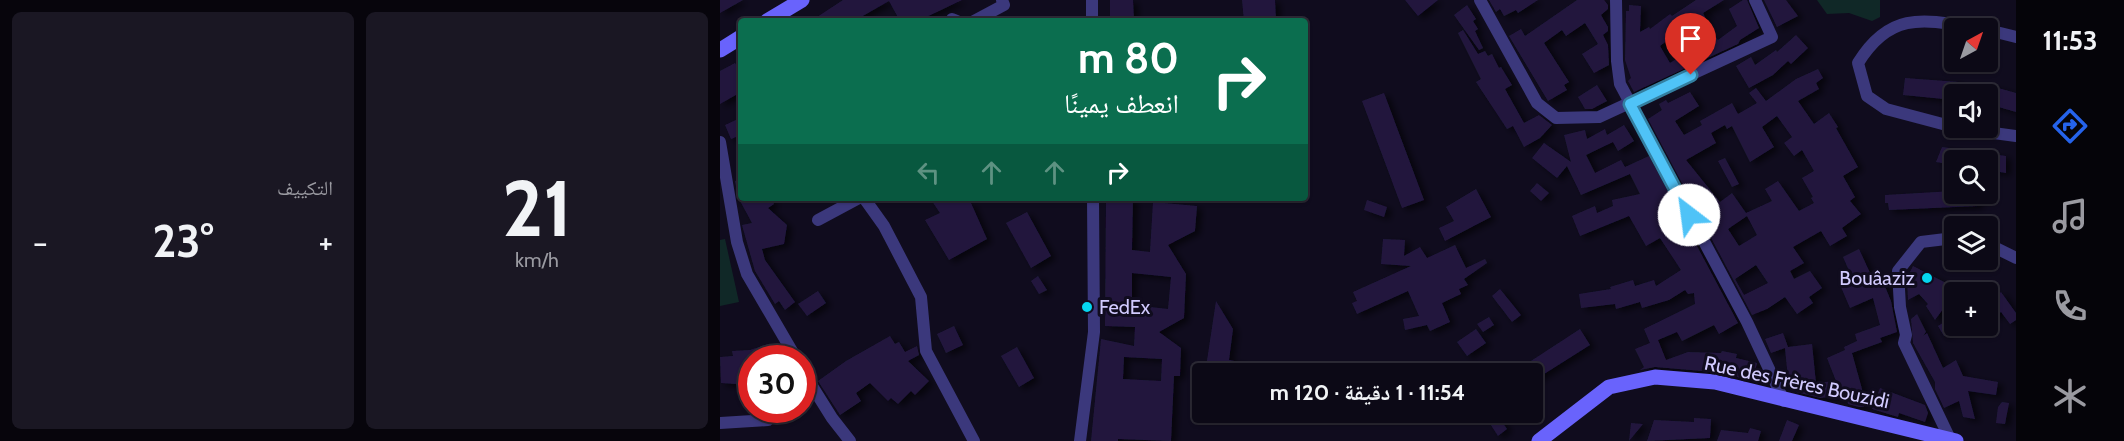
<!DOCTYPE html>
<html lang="ar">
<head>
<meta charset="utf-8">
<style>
	body { margin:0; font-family:Cabin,"Noto Naskh Arabic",sans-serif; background:#1a1723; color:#f1f3f6; direction:rtl; height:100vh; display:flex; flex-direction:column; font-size:22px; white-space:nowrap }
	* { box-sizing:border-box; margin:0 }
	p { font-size:20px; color:#9a9aa1 }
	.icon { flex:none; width:33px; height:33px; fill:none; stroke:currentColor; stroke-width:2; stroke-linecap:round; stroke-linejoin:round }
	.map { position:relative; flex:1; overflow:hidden; direction:ltr }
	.sheet { display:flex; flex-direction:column; gap:12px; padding:12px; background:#07050c; width:720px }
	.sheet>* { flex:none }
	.guide { position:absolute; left:18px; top:18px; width:570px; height:183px; border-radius:6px; box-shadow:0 2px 4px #0004,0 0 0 2px #2c2a35; direction:rtl; background:#0b6e4f; color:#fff; overflow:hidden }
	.needle { width:39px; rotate:40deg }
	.fabs { position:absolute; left:1224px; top:18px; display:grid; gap:12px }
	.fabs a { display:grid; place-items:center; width:54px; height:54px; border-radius:6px; background:#0c0916; box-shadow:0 2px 4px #0004,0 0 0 2px #2c2a35; font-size:30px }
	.speed { position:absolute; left:18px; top:345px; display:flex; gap:12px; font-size:30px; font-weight:700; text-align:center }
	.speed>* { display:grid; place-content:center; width:78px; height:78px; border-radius:50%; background:#0c0916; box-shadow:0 2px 4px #0004,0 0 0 2px #2c2a35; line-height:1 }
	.speed .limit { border:9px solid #d22; background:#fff; color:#111 }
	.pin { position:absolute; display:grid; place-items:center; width:51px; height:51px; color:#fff; margin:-62px -26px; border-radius:50% 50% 50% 0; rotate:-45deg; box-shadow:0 0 6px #0007 }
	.pin .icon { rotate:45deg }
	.me { position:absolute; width:66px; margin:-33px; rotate:330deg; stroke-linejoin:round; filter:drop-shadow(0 0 4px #0008) }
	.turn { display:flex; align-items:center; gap:21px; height:126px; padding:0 30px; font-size:27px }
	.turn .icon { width:78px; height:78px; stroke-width:2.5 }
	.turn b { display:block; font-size:42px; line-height:51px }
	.lanes { display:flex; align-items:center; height:57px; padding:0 30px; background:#0003; justify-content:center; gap:30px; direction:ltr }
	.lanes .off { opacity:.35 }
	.big { font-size:45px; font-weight:700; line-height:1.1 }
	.sheet .tile { flex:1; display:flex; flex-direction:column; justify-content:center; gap:9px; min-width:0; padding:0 21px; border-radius:9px; background:#1a1723 }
	.sheet .dial { align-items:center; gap:0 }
	.dial b { font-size:78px; line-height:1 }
	.heat { display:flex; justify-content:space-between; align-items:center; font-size:33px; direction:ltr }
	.sheet .tiles { flex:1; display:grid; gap:12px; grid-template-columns:repeat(2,1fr) }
	.trip { position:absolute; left:472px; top:363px; width:351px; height:60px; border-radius:6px; background:#0c0916; box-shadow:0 2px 4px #0004,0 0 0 2px #2c2a35; font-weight:700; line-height:60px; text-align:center; direction:rtl }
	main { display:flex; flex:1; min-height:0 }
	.dock { display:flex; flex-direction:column; width:108px; justify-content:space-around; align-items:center; background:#050409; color:#9a9aa1 }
	.dock .icon { width:42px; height:42px }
	.dock .active { color:#2563eb }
	.dock b { font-size:27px; color:#f1f3f6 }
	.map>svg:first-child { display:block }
	.green { fill:#102827 }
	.building { fill:#21193e; fill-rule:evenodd; filter:url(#shadow) }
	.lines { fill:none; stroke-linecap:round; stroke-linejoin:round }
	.street { stroke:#3b387c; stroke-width:12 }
	.secondary { stroke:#6963fc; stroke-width:15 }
	.route-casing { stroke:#337fa1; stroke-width:15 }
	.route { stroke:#4fc3f7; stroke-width:10 }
	.poi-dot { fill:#05d6f0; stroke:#100c1e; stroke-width:2 }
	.labels { text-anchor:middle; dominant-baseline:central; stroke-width:6; stroke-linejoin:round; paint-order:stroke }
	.poi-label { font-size:20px; fill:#d1cafe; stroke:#100c1e; text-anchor:end }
	.street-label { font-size:20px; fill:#d1cafe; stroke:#100c1e }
</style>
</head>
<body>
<main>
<nav class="dock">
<b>11:53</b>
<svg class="icon active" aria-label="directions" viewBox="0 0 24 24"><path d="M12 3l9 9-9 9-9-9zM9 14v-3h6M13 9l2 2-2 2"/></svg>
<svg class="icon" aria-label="music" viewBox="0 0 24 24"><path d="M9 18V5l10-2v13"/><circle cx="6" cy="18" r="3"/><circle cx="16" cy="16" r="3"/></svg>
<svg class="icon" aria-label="phone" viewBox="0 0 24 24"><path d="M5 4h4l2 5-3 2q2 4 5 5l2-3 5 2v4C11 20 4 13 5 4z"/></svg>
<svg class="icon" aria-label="climate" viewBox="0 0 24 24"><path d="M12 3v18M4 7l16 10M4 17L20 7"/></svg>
</nav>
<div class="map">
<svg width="1296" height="441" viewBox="0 0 1296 441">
	<defs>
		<filter id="shadow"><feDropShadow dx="5" dy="3" stdDeviation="3" flood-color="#0009"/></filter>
	</defs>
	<rect width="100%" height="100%" fill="#100c1e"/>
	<g class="green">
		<polygon points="1097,0 1160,0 1160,17 1152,21 1129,13 1107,14"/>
		<polygon points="5,239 19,302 0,306 0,240"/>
	</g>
	<g class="building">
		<polygon points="0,0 23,0 0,13"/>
		<polygon points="123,0 242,0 198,21 180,21 169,1 134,21 91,21"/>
		<polygon points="390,0 413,0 414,21 390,21"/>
		<polygon points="522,0 555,0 556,21 524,21"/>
		<polygon points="685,0 718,0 698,16"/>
		<polygon points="769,0 818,0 798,13 796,10 784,16 780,9 776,12"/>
		<polygon points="857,0 884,0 888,5 888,9 881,15 888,27 888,31 883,35 888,45 889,65 874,73 862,54 878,44 865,23 846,36 842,30 824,43 849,82 844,85 847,90 828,101 789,36 801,29 805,36"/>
		<polygon points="976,0 1004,0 983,13 986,19 965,33 962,29 940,46 950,63 969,51 976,50 995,36 998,40 1017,26 1009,9 1023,0 1027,0 1039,28 1020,40 1018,44 914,92 908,81 911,78 905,60 906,11 909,11 909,5 921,6 920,32 929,27 930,29 950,14 952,16"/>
		<polygon points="1044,0 1066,0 1078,16 1057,27"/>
		<polygon points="747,5 756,19 753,21 758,29 755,31 763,48 759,50 734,15"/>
		<polygon points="743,30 758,54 765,51 768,56 772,54 779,68 781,67 792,85 785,89 804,123 819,115 832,125 820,138 804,147 793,126 787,129 756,82 761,79 738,33"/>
		<polygon points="1076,35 1088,48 1071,64 1068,61 1053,75 1029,88 1016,66 1031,57 1035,65 1056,50 1057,52"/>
		<polygon points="15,63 21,73 21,92 0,104 0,71"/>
		<path d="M1098,69L1103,78L1096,83L1099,89L1078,101L1094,124L1109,113L1118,127L1116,128L1138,167L1123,176L1135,197L1130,201L1141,214L1122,228L1127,236L1110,246L1101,231L1073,247L1084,263L1070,271L1074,279L1090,271L1102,288L1089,297L1093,303L1077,314L1065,297L1047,309L1032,315L928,119L942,110L939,104L946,100L948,103L970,92L979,106L955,121L964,135L982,125L980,121L1012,103L1018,114L1037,103L1029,93L1036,88L1046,101L1076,79ZM1057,116L1072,137L1064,143L1074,156L1082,150L1094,171L1082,178L1093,197L1091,198L1094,203L1079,211L1058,181L1045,189L1052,201L1026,213L1012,193L1000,202L966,160L996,143L991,133L1005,125L1007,129L1012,126L1030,162L1054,147L1042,127ZM1027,216L1037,235L1019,246L1008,229ZM1036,265L1048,283L1024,295L1015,279Z"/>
		<polygon points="1185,78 1239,82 1238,94 1234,94 1234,100 1183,95"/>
		<polygon points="1264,84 1296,93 1296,112 1268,104 1268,94 1261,94"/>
		<polygon points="877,85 887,101 872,109 865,109 858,97"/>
		<polygon points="664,93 704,200 682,208 642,101"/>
		<polygon points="16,120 21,135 11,139 5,125"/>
		<polygon points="904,125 914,141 898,151 893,142 866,155 875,173 901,160 905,167 929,156 1018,323 999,334 994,325 962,341 957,332 938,340 946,360 968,352 1001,353 1002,351 1017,354 1016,358 1037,363 1033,381 1013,376 1014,370 995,365 994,372 935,367 920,370 924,367 915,349 930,343 924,329 975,304 974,293 968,294 965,290 949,300 922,308 920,302 896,309 895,304 861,308 859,294 891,289 890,287 913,280 915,286 934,280 936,286 961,270 940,238 926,246 909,216 860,236 852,216 875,206 877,213 893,206 892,200 920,194 910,174 861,195 847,166 837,178 812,158 824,143 851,162 844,135 865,130 867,139 885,129 887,135"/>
		<polygon points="1222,147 1286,156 1286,173 1268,170 1268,160 1234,160 1234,165 1216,162"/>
		<polygon points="1005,158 1019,184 1012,187 998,161"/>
		<polygon points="21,178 21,198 50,198 54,204 48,208 67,225 64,244 42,249 45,260 75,302 65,310 59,301 55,304 35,271 22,225 32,223 18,197 15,181"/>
		<polygon points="817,183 829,193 821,201 810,191"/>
		<polygon points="756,189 771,217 725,241 719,228 734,221 726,207"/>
		<polygon points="1234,191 1255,194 1255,196 1258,196 1258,206 1169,210 1168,203 1165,203 1165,195"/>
		<polygon points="210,198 239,198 243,203 251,203 267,239 229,260 205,220 220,213"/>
		<path d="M386,198H413L412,250L430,252L433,202L477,206L475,231L448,245L466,274L464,318L439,332L461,348L460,376H454L451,441L398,439V441H371L381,339L414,346L415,327L385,326ZM412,273L451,277L448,309L412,305ZM404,357L442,359L441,381L403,379Z"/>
		<polygon points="647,200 667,207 664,217 644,210"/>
		<polygon points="307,212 331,256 311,268 286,223"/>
		<polygon points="663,239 685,240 684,256 700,247 707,258 735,245 746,268 765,259 767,263 744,279 748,285 739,289 741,294 722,303 730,322 710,331 707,325 685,330 683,319 699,316 688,291 637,314 632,303 637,301 633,292 691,266 661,264"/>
		<polygon points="1139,249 1151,275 1159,272 1171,301 1177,332 1160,338 1162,342 1132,353 1142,389 1144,407 1139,407 1128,404 1126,395 1100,398 1076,392 1074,378 1068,379 1065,348 1051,353 1045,339 1063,333 1068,347 1092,344 1096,383 1116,381 1107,358 1125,350 1124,347 1137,341 1135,334 1160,325 1153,298 1130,308 1121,287 1134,282 1123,257"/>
		<polygon points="1193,266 1224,282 1236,291 1215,320 1206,306 1208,304 1199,294 1188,300 1187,278"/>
		<polygon points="318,276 327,290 319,294 311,281"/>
		<polygon points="780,289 801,315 792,322 772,296"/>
		<polygon points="98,291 106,303 87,316 78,304"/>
		<polygon points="1281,292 1296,313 1296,320 1290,324 1281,312 1268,319 1268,303"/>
		<polygon points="496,301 513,329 509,360 525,363 523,374 485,374"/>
		<polygon points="1197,314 1206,332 1203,336 1207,333 1223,368 1236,360 1243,376 1278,382 1276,395 1248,391 1255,419 1243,417 1239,401 1224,408 1215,389 1215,382 1193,343 1191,319"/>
		<polygon points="1234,316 1234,329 1224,336 1218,326"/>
		<polygon points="769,317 774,325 763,332 757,324"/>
		<polygon points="234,326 243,345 226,353 217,334"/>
		<polygon points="756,329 766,343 747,356 737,342"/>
		<polygon points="860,329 870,345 813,381 813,374 791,374"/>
		<polygon points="170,336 175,344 179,342 185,352 197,346 199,355 188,361 209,381 195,395 191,391 178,404 171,398 168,401 150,383 136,393 141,401 120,415 98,381 126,361"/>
		<polygon points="48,344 51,358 32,358 32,385 1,383 0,357 13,356 12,351 30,350"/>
		<polygon points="297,347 314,378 299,387 281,356"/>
		<polygon points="1160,388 1205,405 1208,413 1205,422 1179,413 1178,417 1152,409"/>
		<polygon points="1282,402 1289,403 1285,424 1276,423 1278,407"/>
		<polygon points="36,410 73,410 73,413 55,417 51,412 37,412"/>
		<polygon points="778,416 787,429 778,436 769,422"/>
		<polygon points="974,418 991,419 990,438 927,441 934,420 974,422"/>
		<polygon points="1067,420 1079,425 1072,441 1059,441"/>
		<polygon points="911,423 923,424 909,441"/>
		<polygon points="1030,428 1041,431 1038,441 997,441 1001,430 1028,433"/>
	</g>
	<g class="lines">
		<g class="street">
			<polyline points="372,0 372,21"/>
			<polyline points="760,0 817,103 836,118 879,117 1052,37 1035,0"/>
			<polyline points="896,0 897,61 900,84 1027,322 1064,401"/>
			<polyline points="232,19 237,21"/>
			<polyline points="254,21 284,5 282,0"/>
			<polyline points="1268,30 1296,37"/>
			<path d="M1234,127L1166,109L1147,96L1138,63C1170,11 1203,19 1257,28"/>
			<polyline points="1237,128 1296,136"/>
			<polyline points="0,142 17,242 27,274 76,358"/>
			<polyline points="144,198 164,226 201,297 206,351 254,441"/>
			<polyline points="98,220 139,198"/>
			<polyline points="1268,244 1296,258"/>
			<polyline points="82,370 112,418 130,441"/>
			<polyline points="0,423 48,420"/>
			<polyline points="360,441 374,332 373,198"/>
			<polyline points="1231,441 1184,343 1186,335 1180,307 1178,271 1201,242 1234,238"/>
		</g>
		<g class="secondary">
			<polyline points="47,21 82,0"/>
			<polyline points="0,50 21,37"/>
			<polyline points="819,441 889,387 935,377 995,382 1236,441"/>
		</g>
	</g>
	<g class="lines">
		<g class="route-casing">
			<polyline id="route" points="969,215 910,104 971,75"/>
		</g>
		<use href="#route" class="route"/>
	</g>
	<g class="poi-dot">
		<circle cx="1207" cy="278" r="6"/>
		<circle cx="367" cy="307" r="6"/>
	</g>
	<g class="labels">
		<g class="poi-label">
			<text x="1195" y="278">Bouâaziz</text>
			<text x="379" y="307" text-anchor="start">FedEx</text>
		</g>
		<g class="street-label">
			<text transform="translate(1077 382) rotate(12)">Rue des Frères Bouzidi</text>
		</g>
	</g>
</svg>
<div class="fabs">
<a><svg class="needle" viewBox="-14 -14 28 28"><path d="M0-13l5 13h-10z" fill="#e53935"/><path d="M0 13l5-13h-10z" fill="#9a9aa1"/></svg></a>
<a><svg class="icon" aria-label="sound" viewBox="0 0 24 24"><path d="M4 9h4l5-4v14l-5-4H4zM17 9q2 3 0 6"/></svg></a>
<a><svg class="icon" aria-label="search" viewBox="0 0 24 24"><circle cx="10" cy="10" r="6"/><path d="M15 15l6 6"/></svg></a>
<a><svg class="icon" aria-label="layers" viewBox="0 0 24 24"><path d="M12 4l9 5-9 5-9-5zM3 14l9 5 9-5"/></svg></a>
<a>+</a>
</div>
<div class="speed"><div class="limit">30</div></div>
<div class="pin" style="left:971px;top:75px;background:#d93025"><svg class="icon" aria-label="arrive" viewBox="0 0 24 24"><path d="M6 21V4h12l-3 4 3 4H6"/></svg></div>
<svg class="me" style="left:969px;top:215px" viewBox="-20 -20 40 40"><circle r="19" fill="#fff"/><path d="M0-13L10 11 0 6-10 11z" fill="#4fc3f7"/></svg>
<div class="trip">11:54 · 1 دقيقة · 120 m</div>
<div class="guide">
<div class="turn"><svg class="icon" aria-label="right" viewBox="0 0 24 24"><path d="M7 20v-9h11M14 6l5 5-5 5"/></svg><div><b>80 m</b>انعطف يمينًا</div></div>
<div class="lanes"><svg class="icon off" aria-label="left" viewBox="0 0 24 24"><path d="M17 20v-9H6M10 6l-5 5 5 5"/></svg><svg class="icon off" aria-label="ahead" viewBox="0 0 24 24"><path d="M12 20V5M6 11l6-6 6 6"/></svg><svg class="icon off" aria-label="ahead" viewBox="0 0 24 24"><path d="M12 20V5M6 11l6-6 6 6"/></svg><svg class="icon" aria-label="right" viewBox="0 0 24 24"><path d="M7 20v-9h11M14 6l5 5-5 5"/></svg></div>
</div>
</div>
<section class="sheet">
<div class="tiles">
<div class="tile dial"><b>21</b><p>km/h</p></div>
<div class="tile"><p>التكييف</p>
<div class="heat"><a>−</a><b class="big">23°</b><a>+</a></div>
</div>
</div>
</section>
</main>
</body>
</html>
